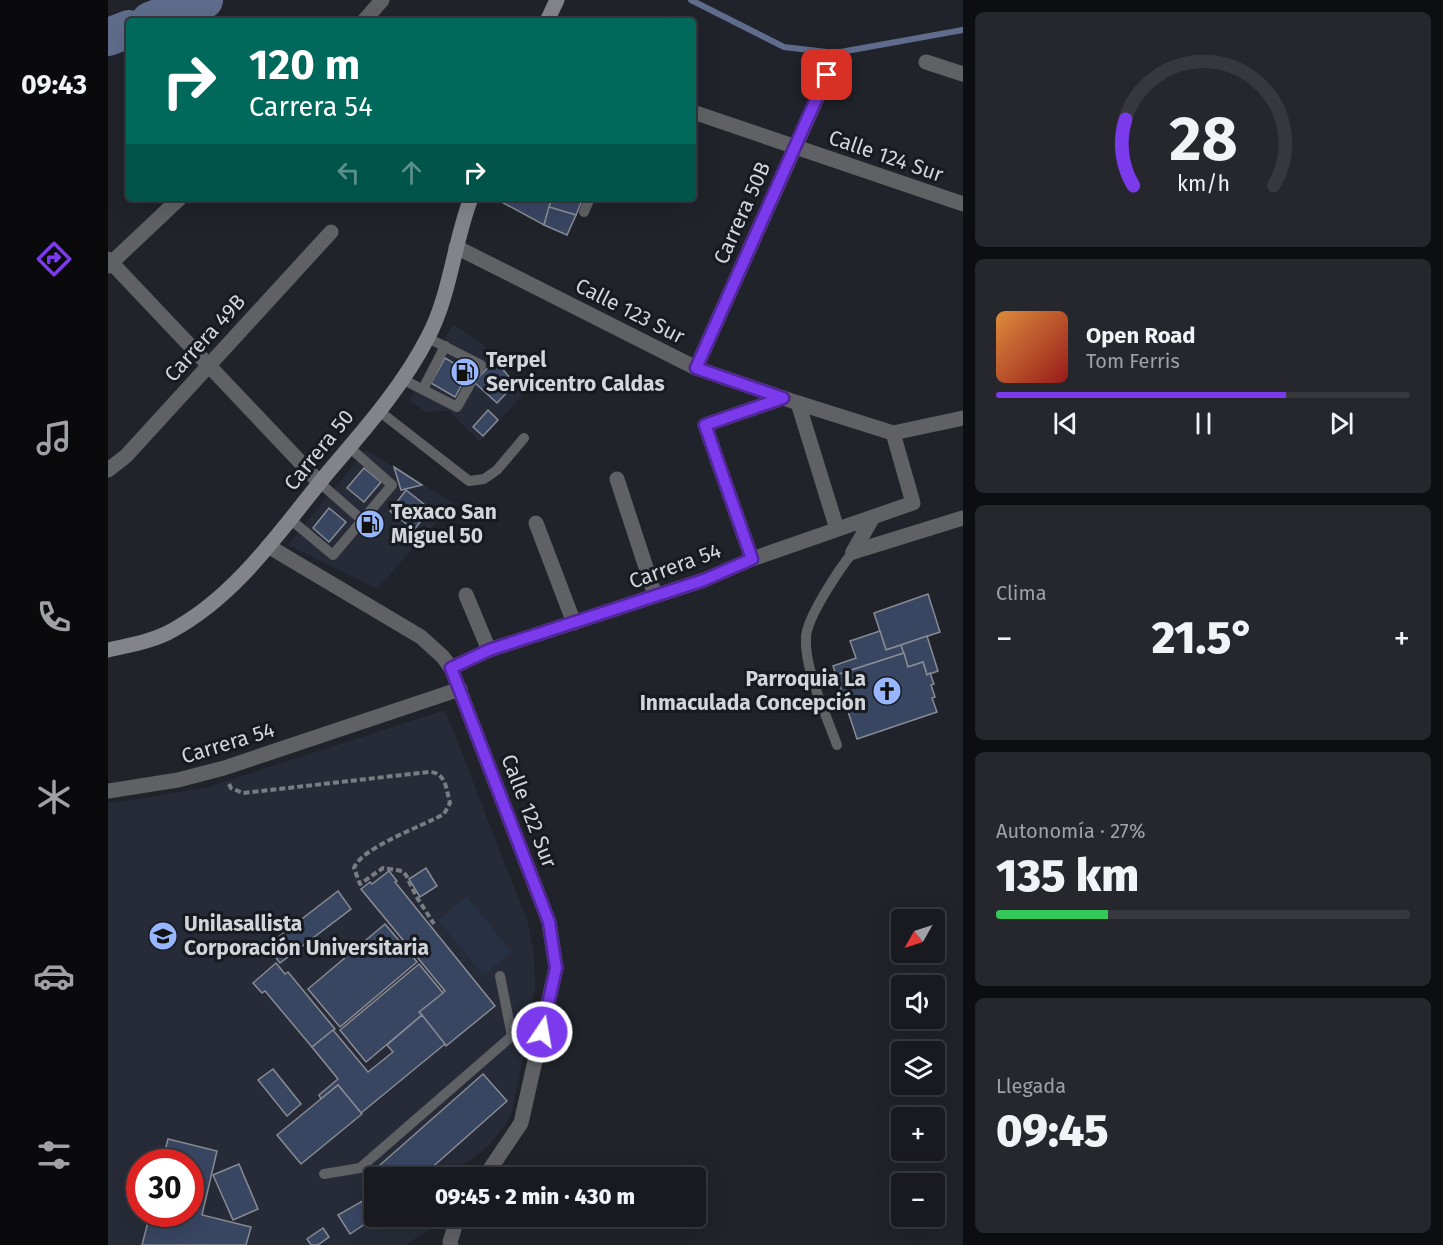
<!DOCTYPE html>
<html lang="es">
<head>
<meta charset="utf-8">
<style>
	body { margin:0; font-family:"Fira Sans",sans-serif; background:#25272d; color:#f1f3f6; height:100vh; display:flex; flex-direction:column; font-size:22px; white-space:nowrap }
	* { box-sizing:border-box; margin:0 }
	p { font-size:20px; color:#9fa1a5 }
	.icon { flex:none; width:33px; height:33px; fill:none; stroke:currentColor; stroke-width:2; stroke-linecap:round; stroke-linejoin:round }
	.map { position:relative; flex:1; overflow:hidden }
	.panel { display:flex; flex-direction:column; gap:12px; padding:12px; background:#0d0e12; width:480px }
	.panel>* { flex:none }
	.top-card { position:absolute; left:18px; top:18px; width:570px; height:183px; border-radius:6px; box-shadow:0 6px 24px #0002,0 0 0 2px #36383e; background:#00695c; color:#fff; overflow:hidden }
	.needle { width:39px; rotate:231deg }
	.controls { position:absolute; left:783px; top:909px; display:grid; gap:12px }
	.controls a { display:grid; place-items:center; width:54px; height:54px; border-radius:6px; background:#181a20; box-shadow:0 6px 24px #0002,0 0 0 2px #36383e; font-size:30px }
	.speed { position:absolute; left:18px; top:1149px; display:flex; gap:12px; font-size:30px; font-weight:700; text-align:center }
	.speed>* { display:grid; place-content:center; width:78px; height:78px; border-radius:50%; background:#181a20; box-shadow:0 6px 24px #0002,0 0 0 2px #36383e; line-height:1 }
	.speed .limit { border:9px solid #d22; background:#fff; color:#111 }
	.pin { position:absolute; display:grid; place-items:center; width:51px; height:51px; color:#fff; margin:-26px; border-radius:12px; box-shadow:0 3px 9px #0006 }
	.me { position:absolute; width:66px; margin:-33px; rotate:12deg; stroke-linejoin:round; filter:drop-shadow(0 0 4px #0008) }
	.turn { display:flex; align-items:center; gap:21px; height:126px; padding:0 24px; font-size:27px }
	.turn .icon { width:78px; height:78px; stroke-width:2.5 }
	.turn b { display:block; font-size:42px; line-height:51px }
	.lanes { display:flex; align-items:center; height:57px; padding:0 24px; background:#0003; justify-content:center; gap:30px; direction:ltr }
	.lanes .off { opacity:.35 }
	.big { font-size:45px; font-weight:800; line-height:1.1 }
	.panel .tile { flex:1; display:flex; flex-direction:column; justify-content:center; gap:9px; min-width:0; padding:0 21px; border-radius:9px; background:#25272d }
	.panel .dial { align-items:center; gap:0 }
	.dial svg { height:156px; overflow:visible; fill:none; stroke:#36383e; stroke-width:7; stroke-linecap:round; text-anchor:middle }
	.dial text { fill:#f1f3f6; stroke:none }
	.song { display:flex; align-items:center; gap:18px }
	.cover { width:72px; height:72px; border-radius:9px; background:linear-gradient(135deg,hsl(30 70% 55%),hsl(0 70% 35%)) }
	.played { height:6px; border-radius:3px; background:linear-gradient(90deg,#7c3aed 70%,#36383e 70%) }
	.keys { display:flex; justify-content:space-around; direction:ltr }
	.heat { display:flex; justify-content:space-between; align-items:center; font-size:33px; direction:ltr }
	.charge { height:9px; border-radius:4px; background:linear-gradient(90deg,#34c759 27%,#36383e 0) }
	.trip { position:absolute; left:256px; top:1167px; width:342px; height:60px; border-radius:6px; background:#181a20; box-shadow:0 6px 24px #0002,0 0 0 2px #36383e; font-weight:800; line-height:60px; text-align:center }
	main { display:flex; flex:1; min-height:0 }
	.dock { display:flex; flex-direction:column; width:108px; justify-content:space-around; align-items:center; background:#0a0a0d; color:#9fa1a5 }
	.dock .icon { width:42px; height:42px }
	.dock .on { color:#7c3aed }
	.dock b { font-size:27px; color:#f1f3f6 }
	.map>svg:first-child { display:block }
	.built { fill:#262b37; fill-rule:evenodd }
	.green { fill:#283043 }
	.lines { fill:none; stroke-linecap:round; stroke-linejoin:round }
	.stream { stroke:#5f6c8b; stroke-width:6 }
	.river { stroke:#5f6c8b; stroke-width:38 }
	.building { fill:#394662; stroke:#878b93; stroke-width:1.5 }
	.path { stroke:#797c82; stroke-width:4; stroke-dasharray:6 3; stroke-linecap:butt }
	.service { stroke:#606165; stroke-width:10 }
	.minor { stroke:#606165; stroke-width:15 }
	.secondary { stroke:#82848a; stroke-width:15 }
	.route-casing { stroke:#51269a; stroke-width:15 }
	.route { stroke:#7c3aed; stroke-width:10 }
	.labels { text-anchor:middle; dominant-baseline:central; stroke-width:6; stroke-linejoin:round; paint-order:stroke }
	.street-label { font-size:21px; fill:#d2d5d9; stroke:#171a20 }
	.poi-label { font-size:21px; font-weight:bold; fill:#d2d5d9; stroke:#171a20; text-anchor:start }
</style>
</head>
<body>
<main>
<nav class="dock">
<b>09:43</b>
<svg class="icon on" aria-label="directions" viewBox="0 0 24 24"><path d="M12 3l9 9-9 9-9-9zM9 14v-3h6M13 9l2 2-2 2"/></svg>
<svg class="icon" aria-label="music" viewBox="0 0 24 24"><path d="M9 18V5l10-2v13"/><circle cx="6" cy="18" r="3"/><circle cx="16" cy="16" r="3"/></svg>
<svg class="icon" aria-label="phone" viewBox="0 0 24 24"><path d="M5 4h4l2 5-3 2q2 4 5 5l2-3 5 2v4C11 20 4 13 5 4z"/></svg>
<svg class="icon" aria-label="climate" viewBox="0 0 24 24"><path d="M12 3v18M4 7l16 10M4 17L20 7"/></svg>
<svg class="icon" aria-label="car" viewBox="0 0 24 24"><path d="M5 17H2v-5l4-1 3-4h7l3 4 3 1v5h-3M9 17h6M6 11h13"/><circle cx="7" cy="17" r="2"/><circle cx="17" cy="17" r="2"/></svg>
<svg class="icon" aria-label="filters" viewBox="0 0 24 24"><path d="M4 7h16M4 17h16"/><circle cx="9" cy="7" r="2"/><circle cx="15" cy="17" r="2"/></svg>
</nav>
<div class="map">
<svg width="855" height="1245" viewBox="0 0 855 1245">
	<rect width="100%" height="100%" fill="#20232a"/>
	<g class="built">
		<polygon points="345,324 375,344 415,394 372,442 341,411 317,412 301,400"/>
		<polygon points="258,450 345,503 269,589 180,545"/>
		<path d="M337,710L420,923L426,954L427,987L420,1032L404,1112L400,1121L383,1143L366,1158L337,1177L267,1178V1216L326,1217L331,1224L297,1245H0V803L13,802L100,787ZM32,1162H82V1214H32Z"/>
	</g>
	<polygon class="green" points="359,896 404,952 375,975 330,920"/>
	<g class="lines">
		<polyline class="stream" points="583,0 676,47 727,53 855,30"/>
		<g class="river">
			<polyline points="42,21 96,0"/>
			<polyline points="0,37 21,29"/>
		</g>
	</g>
	<g class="building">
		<polygon points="390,198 444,198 436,225 390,200"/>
		<polygon points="444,198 475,198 468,215 441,207"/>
		<polygon points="441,207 468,215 459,235 436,225"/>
		<polygon points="337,358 361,372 347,397 323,383"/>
		<polygon points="387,360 407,384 389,403 366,382"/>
		<polygon points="380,410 390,420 375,436 365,427"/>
		<polygon points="286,467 314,485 293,490"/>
		<polygon points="256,468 273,482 256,502 239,488"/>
		<polygon points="298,490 322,509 306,530 282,511"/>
		<polygon points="221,508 238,522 221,542 205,528"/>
		<polygon points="820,594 832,632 778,650 766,613"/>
		<polygon points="772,631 778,650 793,645 796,653 728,675 725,666 748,658 742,641"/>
		<polygon points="819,636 830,671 819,675 815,662 800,667 793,645"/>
		<polygon points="796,653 800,667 815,662 819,675 822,673 826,684 823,685 827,697 824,698 829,712 749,739 728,675"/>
		<polygon points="318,868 329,886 312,897 301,879"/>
		<polygon points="281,871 289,881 287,882 387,1006 338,1046 311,1012 337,991 253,889 262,882 264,884"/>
		<polygon points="230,891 243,909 172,963 159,946"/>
		<polygon points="277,924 309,962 232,1027 200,989"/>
		<polygon points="168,963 177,974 180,972 227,1029 204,1047 157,991 154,993 145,983"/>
		<polygon points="311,964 335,993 311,1012 314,1015 258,1062 232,1030"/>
		<polygon points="314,1015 337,1044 253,1113 230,1085 213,1099 211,1095 230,1079 204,1047 225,1030 260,1072 285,1052 279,1045"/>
		<polygon points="165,1069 193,1104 179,1116 150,1080"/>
		<polygon points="375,1074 399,1101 312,1178 269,1178 264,1172"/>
		<polygon points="230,1085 254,1114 193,1164 169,1135"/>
		<polygon points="60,1139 109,1151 94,1215 143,1227 138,1245 34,1245 42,1214 82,1214 82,1162 54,1162"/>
		<polygon points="131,1164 150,1209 125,1220 105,1175"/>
		<polygon points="265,1195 267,1198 267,1216 269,1216 242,1234 230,1215"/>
		<polygon points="215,1228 221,1237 210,1245 203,1245 199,1239"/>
	</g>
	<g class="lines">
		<path class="path" d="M121,784L123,788L135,793L321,772C338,772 338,789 342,803L336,814C315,826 254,847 246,868L252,884L275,868L294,871L298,875L308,896L326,924"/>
		<g class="service">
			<polyline points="476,212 482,198"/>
			<polyline points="294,379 349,407 373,365 320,338"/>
			<polyline points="315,389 337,346"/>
			<polyline points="271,411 361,481 376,479 389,470 416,438"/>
			<polyline points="212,483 254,520"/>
			<polyline points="182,519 225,555 284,485 241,447"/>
			<path d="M729,745C718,714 696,669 698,637C699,617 732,568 745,552"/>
			<polyline points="392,976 404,1036"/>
			<polyline points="216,1174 252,1168 404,1036 420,1032 434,1032"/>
		</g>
		<g class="minor">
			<polyline points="256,21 274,0"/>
			<polyline points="818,62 855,74"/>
			<polyline points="585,112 855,204"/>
			<polyline points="348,247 588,368 690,403 785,433 855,418"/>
			<polyline points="0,259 212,483"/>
			<polyline points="0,266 72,198"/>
			<polyline points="588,368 719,76"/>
			<polyline points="690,403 729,529"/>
			<polyline points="0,470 18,456 223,232"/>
			<polyline points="509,479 547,595"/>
			<polyline points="428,523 466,623"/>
			<polyline points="160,546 313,637 335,657 343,668 441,922 448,968 413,1123 376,1178"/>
			<polyline points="745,552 855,518"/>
			<polyline points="745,552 765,517"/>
			<polyline points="644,559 597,425 675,398"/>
			<polyline points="358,595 381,650"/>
			<polyline points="343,668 381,650 596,580 644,559 805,503 785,433"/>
			<polyline points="0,791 70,780 116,768 352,689"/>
			<polyline points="343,1245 342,1242 350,1216"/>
		</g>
		<g class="secondary">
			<polyline points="439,21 449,0"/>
			<path d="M0,650C22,645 46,641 65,630C129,595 172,531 217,476C254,432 294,388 320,337C342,296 346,242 363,198"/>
		</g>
	</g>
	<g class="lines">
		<g class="route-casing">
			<polyline id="route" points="434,1032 448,968 441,922 343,668 381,650 596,580 644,559 597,425 675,398 588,368 719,75"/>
		</g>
		<use href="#route" class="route"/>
	</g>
	<defs>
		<g id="fuel-disc" transform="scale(1.5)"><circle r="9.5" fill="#97b6fd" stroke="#171a20"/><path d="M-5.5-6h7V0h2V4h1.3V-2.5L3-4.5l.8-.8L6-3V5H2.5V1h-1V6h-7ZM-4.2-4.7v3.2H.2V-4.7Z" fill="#111"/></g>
		<g id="church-disc" transform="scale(1.5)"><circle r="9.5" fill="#97b6fd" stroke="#171a20"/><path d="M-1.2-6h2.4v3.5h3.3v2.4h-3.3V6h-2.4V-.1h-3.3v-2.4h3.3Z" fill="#111"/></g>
		<g id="university-disc" transform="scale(1.5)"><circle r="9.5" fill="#97b6fd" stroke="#171a20"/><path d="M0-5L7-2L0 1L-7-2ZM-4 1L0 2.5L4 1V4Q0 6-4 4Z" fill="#111"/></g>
	</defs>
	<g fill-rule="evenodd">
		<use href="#fuel-disc" x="357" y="372"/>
		<use href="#fuel-disc" x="262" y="524"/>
		<use href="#church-disc" x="779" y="691"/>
		<use href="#university-disc" x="55" y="936"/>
	</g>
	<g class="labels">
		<g class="street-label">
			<text transform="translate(778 156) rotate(19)">Calle 124 Sur</text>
			<text transform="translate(634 213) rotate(-66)">Carrera 50B</text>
			<text transform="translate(522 311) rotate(27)">Calle 123 Sur</text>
			<text transform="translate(97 338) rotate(-48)">Carrera 49B</text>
			<text transform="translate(211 450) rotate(-51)">Carrera 50</text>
			<text transform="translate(567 566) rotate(-20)">Carrera 54</text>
			<text transform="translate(120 743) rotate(-17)">Carrera 54</text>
			<text transform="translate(421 811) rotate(69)">Calle 122 Sur</text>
		</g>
		<g class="poi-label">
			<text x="378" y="360">Terpel<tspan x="378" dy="24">Servicentro Caldas</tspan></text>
			<text x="283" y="512">Texaco San<tspan x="283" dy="24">Miguel 50</tspan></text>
			<text x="758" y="679" text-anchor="end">Parroquia La<tspan x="758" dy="24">Inmaculada Concepción</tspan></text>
			<text x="76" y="924">Unilasallista<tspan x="76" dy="24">Corporación Universitaria</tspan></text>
		</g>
	</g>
</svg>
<div class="controls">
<a><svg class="needle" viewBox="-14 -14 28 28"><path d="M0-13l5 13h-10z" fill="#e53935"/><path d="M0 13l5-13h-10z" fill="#9fa1a5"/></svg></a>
<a><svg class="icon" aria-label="sound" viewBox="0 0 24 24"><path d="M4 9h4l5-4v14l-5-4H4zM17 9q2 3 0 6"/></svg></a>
<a><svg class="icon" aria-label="layers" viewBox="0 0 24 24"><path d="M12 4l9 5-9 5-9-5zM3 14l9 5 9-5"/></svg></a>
<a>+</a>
<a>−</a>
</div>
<div class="speed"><div class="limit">30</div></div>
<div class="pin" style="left:719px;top:75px;background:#d93025"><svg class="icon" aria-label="arrive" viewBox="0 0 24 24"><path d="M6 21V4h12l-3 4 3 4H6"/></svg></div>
<svg class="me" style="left:434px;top:1032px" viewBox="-20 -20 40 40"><circle r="17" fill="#7c3aed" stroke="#fff" stroke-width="3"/><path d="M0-11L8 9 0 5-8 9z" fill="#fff"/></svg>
<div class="trip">09:45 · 2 min · 430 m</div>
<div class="top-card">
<div class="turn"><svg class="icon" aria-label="right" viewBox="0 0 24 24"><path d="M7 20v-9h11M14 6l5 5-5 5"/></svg><div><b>120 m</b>Carrera 54</div></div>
<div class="lanes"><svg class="icon off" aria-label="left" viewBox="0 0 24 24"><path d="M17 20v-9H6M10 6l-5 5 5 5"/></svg><svg class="icon off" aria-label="ahead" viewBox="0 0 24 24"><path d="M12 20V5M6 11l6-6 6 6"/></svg><svg class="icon" aria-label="right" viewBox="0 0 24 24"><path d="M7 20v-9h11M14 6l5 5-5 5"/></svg></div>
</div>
</div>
<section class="panel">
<div class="tile dial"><svg viewBox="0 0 100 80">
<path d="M14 69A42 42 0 1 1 86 69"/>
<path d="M14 69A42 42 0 0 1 10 35" stroke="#7c3aed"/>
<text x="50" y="56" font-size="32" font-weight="700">28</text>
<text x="50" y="72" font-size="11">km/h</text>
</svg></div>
<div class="tile">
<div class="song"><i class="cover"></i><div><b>Open Road</b><p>Tom Ferris</p></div></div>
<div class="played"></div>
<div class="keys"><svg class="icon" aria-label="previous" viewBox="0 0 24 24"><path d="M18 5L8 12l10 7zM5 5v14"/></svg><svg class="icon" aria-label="pause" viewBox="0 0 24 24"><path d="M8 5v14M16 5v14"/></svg><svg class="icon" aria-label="next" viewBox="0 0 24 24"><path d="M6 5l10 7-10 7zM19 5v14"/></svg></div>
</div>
<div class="tile"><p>Clima</p>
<div class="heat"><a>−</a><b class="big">21.5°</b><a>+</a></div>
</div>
<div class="tile"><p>Autonomía · 27%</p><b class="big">135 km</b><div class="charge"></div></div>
<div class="tile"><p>Llegada</p><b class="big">09:45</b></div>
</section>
</main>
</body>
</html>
